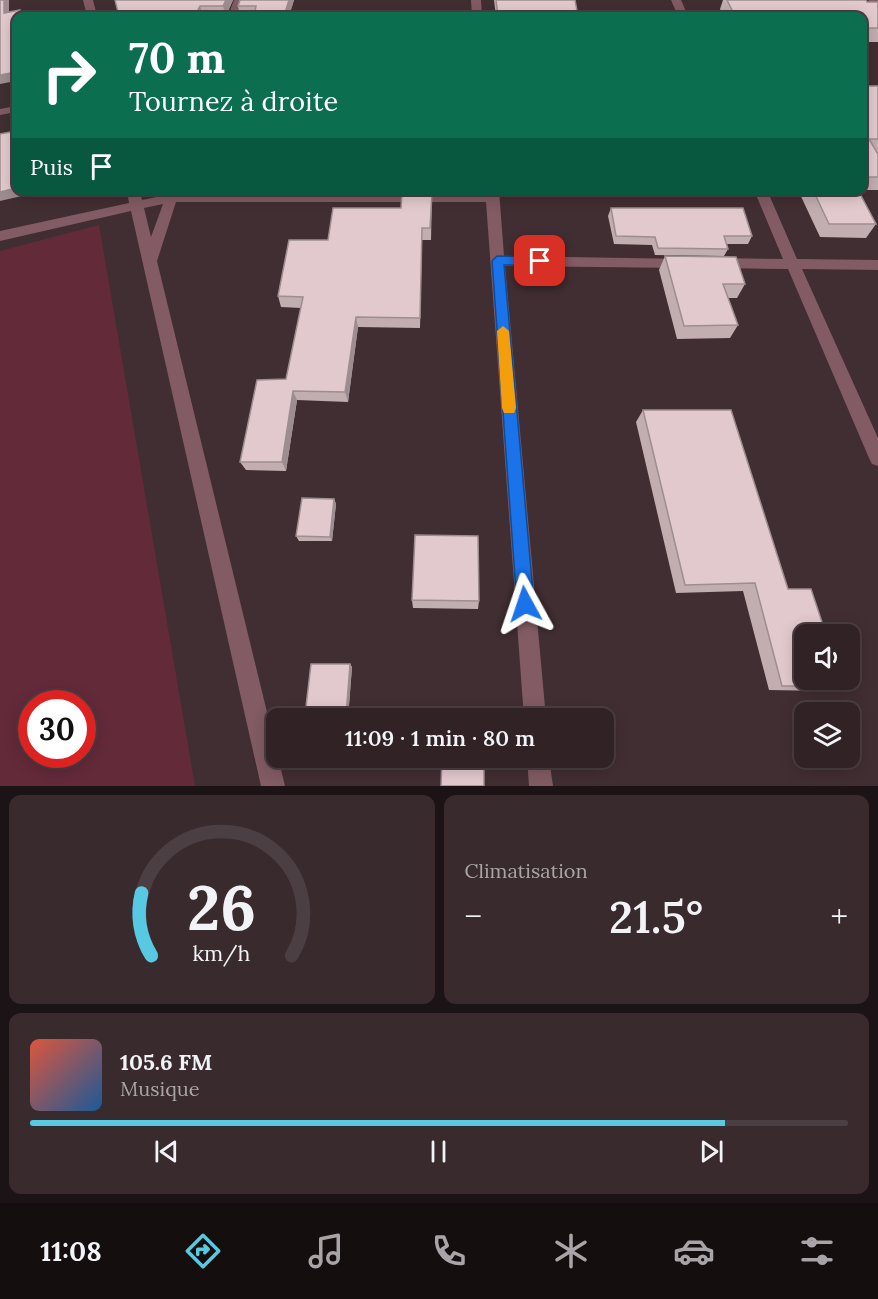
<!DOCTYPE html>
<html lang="fr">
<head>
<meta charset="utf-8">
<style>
	body { margin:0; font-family:Lora,serif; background:#392a2e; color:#f1f3f6; height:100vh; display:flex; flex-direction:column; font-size:22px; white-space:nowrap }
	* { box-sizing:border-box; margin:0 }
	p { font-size:20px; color:#a8a4a7 }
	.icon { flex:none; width:33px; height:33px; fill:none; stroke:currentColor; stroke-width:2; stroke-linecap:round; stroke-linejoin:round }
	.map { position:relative; height:786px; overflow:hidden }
	.panel { display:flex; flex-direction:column; gap:9px; padding:9px; background:#1b1315; flex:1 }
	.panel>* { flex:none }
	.guide { position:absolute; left:12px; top:12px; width:855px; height:183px; border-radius:12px; box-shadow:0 3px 15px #0003,0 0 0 2px #4c3f43; background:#0b6e4f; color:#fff; overflow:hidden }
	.tools { position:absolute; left:794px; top:624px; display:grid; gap:12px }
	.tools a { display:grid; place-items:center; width:66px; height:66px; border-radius:12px; background:#312226; box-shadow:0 3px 15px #0003,0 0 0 2px #4c3f43; font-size:30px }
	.speed { position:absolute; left:18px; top:690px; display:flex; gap:12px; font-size:30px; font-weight:700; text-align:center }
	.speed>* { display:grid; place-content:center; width:78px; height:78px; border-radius:50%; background:#312226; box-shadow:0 3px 15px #0003,0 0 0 2px #4c3f43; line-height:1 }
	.speed .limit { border:9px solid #d22; background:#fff; color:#111 }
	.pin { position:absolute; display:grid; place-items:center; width:51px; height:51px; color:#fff; margin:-26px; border-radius:12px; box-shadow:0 3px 9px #0006 }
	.me { position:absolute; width:66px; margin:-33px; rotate:355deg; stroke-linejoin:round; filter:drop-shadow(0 0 4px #0008) }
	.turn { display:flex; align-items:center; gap:21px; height:126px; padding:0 18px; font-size:27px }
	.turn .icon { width:78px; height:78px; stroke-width:2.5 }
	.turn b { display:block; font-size:42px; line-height:51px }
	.then { display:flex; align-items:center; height:57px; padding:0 18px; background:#0003; gap:12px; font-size:22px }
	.big { font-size:45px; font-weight:600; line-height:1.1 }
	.panel .widget { flex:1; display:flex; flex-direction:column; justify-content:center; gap:9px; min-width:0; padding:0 21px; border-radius:12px; background:#392a2e }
	.panel .dial { align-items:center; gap:0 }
	.dial svg { height:156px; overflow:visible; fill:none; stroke:#4c3f43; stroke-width:7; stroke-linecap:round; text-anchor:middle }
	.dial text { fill:#f1f3f6; stroke:none }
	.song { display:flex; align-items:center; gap:18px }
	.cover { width:72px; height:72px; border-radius:9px; background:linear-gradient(135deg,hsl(10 70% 55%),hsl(210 70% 35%)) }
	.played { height:6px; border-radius:3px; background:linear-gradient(90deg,#57c9e2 85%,#4c3f43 85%) }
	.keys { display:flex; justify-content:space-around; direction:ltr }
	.heat { display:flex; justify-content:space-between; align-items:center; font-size:33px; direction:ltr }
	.panel .tiles { flex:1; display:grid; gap:9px; grid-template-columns:1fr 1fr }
	.widget:last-child { grid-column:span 2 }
	.trip { position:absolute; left:266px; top:708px; width:348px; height:60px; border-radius:12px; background:#312226; box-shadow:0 3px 15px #0003,0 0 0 2px #4c3f43; font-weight:600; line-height:60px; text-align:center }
	.tab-bar { display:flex; height:96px; justify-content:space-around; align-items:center; background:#140e0f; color:#a8a4a7 }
	.tab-bar .icon { width:42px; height:42px }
	.tab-bar .selected { color:#57c9e2 }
	.tab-bar b { font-size:27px; color:#f1f3f6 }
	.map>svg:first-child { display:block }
	.green { fill:#632a3a; fill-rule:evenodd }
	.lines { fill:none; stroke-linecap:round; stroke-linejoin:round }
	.minor { fill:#825b64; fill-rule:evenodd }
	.wall { fill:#c2adb1 }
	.shaded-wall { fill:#9e8d90 }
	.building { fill:#e2c9ce; stroke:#9e8d90; stroke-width:1.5 }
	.route { fill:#1a73e8; stroke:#114b97; stroke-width:1.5 }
	.slow { fill:#f59e0b }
</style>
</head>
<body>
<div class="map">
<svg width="878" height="786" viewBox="0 0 878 786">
	<rect width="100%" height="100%" fill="#412e32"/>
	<path class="green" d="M99,225L195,786H0V251ZM32,704H82V754H32Z"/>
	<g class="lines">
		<g class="minor">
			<polygon points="83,0 93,0 97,16 87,16"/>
			<polygon points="234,0 244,0 238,16 228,16"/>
			<polygon points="471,0 481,0 482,16 472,16"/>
			<polygon points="671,0 681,0 688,16 678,16"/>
			<polygon points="868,0 878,0 878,9"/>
			<polygon points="16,106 16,112 0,115 0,109"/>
			<path d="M127,190H140L142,200L166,195L167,190H180L179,194H486V190H499L504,256L687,259L689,263L682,268L505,266L546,718H524L486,202H176L157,261L285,786H261L131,211L0,241V231L129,203ZM163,204L151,237L144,208Z"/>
			<polygon points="754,190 767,190 797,259 878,260 878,270 802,269 878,438 878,466 872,464 869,458 788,269 717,268 710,263 717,258 783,259"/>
			<polygon points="527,758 549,758 553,786 529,786"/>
		</g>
	</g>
	<g class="wall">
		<polygon points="115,0 233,0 226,16 119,16"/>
		<polygon points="294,0 289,16 240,16 238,6"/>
		<polygon points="494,0 575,0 578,16 496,16"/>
		<polygon points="723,0 866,0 867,2 878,2 878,42 862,42 862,16 723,16 720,9"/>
		<rect x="862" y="86" width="16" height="104"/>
		<rect x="403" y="190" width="29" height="2"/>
		<polygon points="798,190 858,190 876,224 866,238 820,237"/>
		<polygon points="432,193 431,240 422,240 420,328 358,327 348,402 297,400 286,471 246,470 240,462 286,379 301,308 281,307 278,296 328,240 401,208"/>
		<polygon points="611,208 752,236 748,244 727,244 728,249 724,256 655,255 652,245 614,244 608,216"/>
		<polygon points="665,256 745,284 737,298 728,298 738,325 730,338 677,339 659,270"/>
		<polygon points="643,410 788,589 842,686 826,691 769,690 743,591 676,593 636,422"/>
		<polygon points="334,499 336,504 332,541 299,541 296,536"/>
		<polygon points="412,600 479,601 478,609 413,608"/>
		<polygon points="350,664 352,667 348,718 308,717 305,715"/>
	</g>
	<g class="shaded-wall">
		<polygon points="4,0 9,0 9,20 4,13"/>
		<polygon points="226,0 233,0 226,16 223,6"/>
		<polygon points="289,0 294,0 289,16 284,16"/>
		<polygon points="200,6 203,16 198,16 197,12"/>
		<polygon points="16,72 16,81 0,84 0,75"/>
		<polygon points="16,188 16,190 26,190 26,195 0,201 0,192"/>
		<polygon points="356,317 358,327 348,402 345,392"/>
		<polygon points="293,391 297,400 286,471 282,462"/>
		<polygon points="334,499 336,504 332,541 330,537"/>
		<polygon points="350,664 352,667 348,718 346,716"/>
	</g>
	<g class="building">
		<polygon points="0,0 4,0 4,13 20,10 20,16 16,16 16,72 0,75"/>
		<polygon points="115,0 226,0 223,6 200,6 197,12 118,12"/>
		<polygon points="240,0 289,0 284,16 254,16 256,6 238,6"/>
		<polygon points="496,0 575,0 578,16 498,16"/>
		<polygon points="727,0 866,0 867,2 878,2 878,28 862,28 862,16 735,16"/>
		<polygon points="862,86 878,86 878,139 869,139 878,154 878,177 862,177"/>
		<polygon points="16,131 16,188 0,192 0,134"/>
		<polygon points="813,190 858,190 876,224 829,224"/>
		<polygon points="402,193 432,193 430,228 422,228 420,318 356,317 345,392 293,391 282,462 240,462 257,380 286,379 303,297 278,296 289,240 328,240 333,208 401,208"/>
		<polygon points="611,208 743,208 752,236 724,236 728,249 658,248 655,237 616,236"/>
		<polygon points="665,256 736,257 745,284 723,284 738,325 684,326"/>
		<polygon points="643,410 731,410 788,589 811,589 826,634 804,634 804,680 840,680 842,686 782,686 755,583 685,585"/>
		<polygon points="302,498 334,499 330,537 296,536"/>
		<polygon points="415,535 478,536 479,601 412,600"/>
		<polygon points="311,664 350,664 346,716 305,715"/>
		<polygon points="442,758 484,758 484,786 441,786"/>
	</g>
	<polygon class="route" points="497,256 540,257 546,261 540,265 504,265 534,604 531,610 525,612 520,610 517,604 492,261"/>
	<polygon class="slow" points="503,326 509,331 516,408 514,413 504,413 502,408 497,331"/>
</svg>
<div class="tools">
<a><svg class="icon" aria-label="sound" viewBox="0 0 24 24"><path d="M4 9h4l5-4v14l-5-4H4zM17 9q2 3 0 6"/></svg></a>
<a><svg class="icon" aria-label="layers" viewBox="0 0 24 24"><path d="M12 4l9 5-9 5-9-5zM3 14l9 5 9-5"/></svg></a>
</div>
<div class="speed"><div class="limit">30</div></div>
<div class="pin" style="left:540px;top:261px;background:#d93025"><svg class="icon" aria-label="arrive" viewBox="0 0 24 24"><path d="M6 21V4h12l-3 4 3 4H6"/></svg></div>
<svg class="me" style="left:525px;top:604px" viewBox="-20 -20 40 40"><path d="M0-17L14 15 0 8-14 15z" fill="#1a73e8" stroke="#fff" stroke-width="4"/></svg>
<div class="trip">11:09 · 1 min · 80 m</div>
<div class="guide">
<div class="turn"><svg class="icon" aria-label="right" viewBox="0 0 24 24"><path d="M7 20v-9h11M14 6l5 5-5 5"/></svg><div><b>70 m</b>Tournez à droite</div></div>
<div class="then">Puis<svg class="icon" aria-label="arrive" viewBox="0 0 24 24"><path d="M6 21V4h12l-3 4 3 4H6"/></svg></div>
</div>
</div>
<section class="panel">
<div class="tiles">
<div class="widget dial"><svg viewBox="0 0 100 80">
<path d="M14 69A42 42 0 1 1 86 69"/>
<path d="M14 69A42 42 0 0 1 9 37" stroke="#57c9e2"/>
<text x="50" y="56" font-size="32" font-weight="700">26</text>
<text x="50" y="72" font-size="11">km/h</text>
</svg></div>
<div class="widget"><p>Climatisation</p>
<div class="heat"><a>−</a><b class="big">21.5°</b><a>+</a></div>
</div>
<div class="widget">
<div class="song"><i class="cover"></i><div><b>105.6 FM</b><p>Musique</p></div></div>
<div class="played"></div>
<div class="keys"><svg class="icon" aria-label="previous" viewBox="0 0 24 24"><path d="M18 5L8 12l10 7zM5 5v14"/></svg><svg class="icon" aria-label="pause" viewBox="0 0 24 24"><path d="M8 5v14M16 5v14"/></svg><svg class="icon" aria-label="next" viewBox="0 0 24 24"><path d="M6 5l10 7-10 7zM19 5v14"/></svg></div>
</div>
</div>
</section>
<nav class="tab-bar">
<b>11:08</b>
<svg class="icon selected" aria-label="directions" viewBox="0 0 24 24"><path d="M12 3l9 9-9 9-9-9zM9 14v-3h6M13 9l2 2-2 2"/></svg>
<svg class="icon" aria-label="music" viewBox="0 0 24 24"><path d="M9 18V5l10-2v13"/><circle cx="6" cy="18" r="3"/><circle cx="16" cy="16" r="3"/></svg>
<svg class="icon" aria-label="phone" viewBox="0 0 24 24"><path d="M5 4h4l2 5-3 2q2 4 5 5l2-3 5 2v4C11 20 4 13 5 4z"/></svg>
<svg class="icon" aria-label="climate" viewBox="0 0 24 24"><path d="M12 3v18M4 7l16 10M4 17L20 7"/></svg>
<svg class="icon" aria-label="car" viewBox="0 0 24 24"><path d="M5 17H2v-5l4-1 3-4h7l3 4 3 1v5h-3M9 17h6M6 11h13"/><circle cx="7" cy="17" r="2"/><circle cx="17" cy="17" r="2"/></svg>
<svg class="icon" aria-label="filters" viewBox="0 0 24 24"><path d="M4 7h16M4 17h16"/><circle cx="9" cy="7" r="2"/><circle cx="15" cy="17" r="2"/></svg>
</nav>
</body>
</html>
